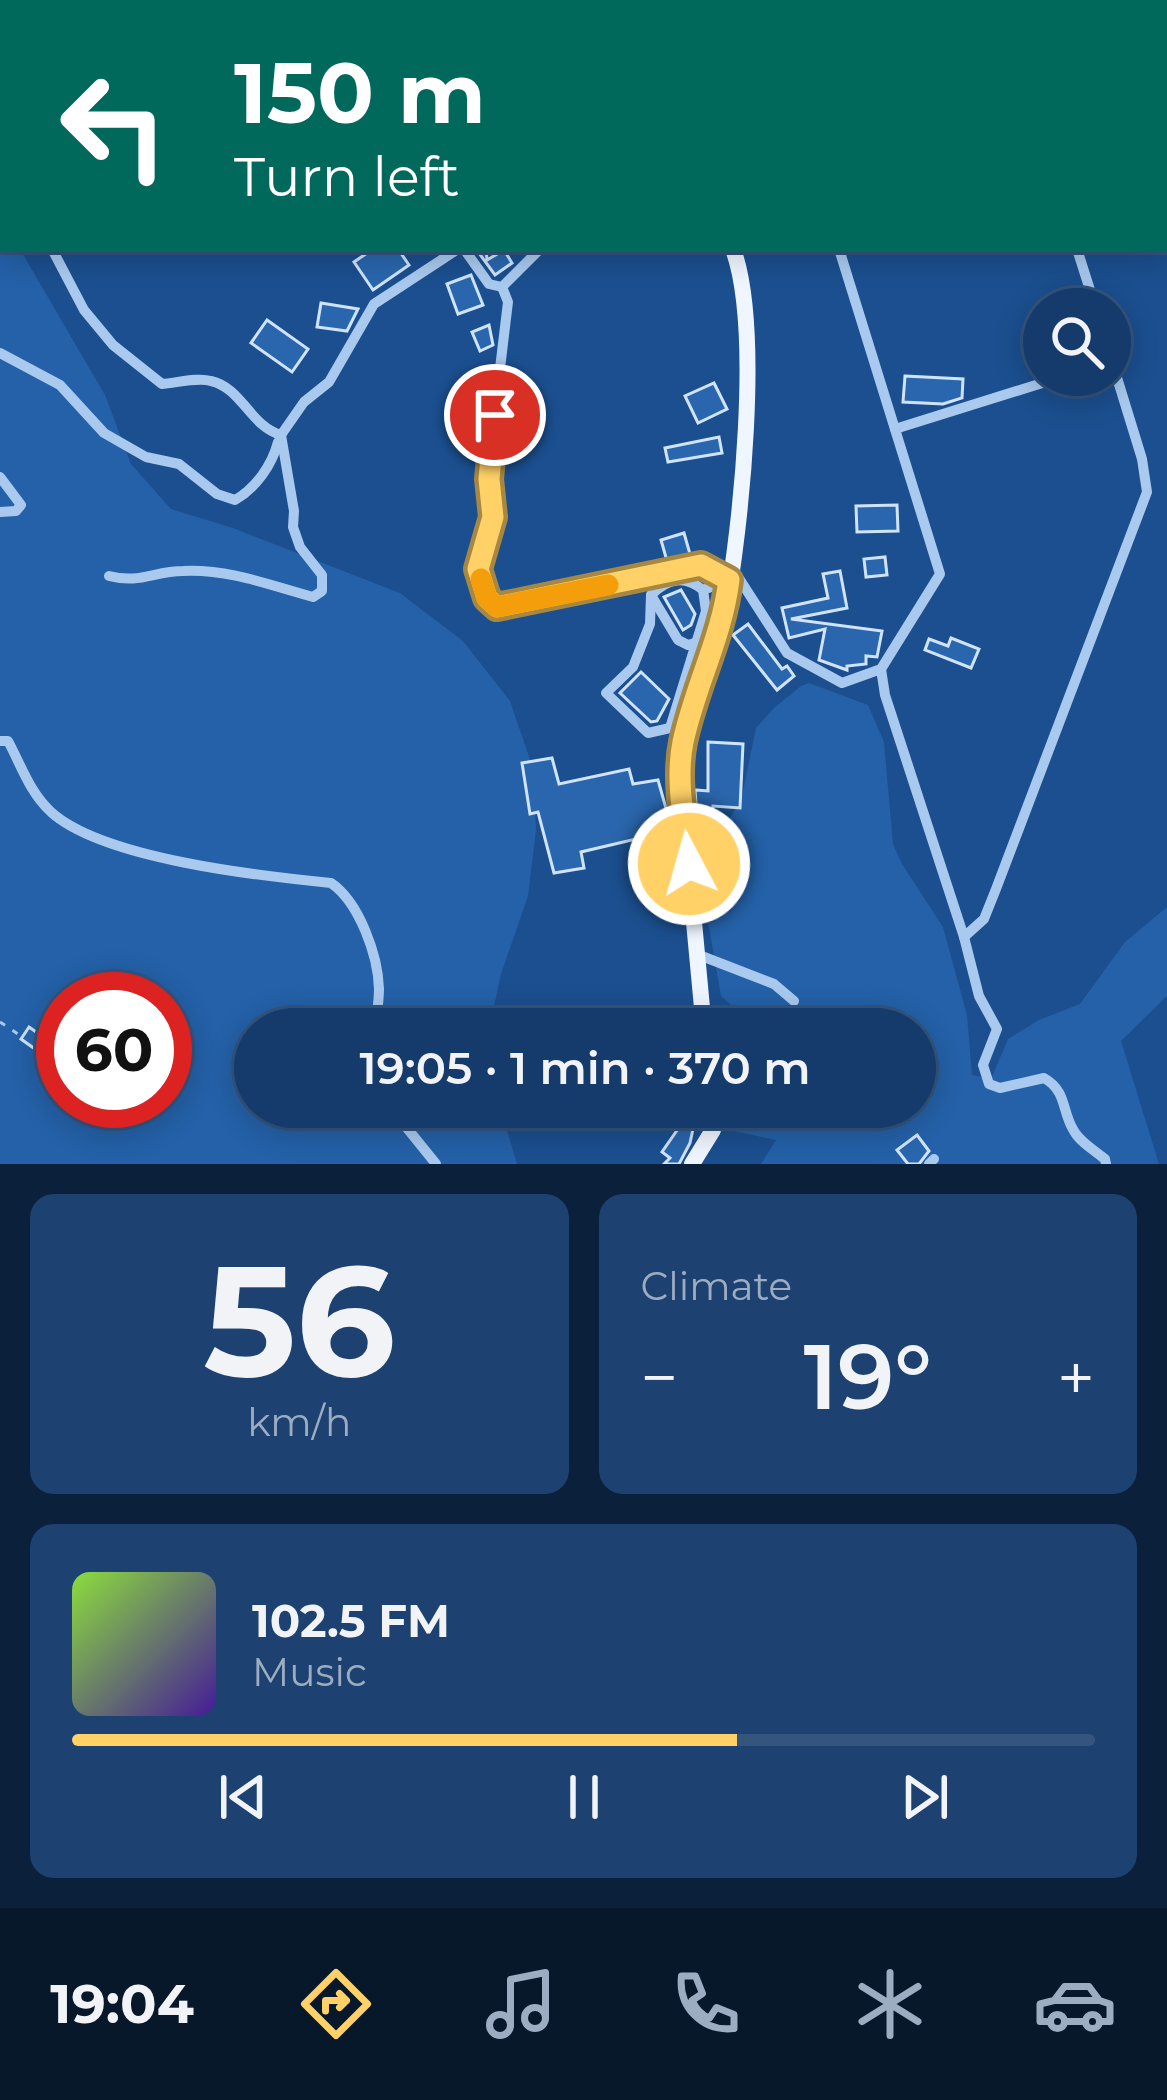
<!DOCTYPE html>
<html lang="en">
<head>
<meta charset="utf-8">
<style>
	body { margin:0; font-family:Montserrat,sans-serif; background:#1d4271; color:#f1f3f6; height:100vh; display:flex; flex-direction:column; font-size:45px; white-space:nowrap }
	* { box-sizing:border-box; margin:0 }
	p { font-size:39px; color:#9dadc1 }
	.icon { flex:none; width:66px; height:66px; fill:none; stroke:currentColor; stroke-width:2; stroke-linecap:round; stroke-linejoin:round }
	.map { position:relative; height:1164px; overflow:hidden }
	.drawer { display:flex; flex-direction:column; gap:30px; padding:30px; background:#0b203b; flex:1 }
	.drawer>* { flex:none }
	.top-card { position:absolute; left:0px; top:0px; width:1167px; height:252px; box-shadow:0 6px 30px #0003,0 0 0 3px #33557e; background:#00695c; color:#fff; overflow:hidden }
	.buttons { position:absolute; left:1023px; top:288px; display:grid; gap:24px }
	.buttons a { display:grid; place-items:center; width:108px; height:108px; border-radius:50%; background:#143b6b; box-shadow:0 6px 30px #0003,0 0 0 3px #33557e; font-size:60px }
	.speed { position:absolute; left:36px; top:972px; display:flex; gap:24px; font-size:60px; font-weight:700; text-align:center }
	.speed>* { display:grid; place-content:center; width:156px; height:156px; border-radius:50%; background:#143b6b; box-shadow:0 6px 30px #0003,0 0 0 3px #33557e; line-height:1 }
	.speed .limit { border:18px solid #d22; background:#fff; color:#111 }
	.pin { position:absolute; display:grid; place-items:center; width:102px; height:102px; color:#fff; margin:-51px; border:6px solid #fff; border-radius:50%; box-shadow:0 3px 12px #0007 }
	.me { position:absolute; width:132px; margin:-66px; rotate:354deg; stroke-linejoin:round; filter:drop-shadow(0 0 9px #0008) }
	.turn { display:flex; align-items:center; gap:42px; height:252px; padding:0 36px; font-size:54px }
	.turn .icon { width:156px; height:156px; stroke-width:2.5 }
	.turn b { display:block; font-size:84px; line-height:102px }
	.big { font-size:90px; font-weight:600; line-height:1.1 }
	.drawer .tile { flex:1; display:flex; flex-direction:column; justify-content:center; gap:18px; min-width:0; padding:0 42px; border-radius:24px; background:#1d4271 }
	.drawer .dial { align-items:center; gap:0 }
	.dial b { font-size:156px; line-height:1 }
	.song { display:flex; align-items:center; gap:36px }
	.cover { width:144px; height:144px; border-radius:18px; background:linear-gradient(135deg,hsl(90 70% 55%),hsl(260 70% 35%)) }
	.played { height:12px; border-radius:6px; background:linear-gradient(90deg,#ffd166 65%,#33557e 65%) }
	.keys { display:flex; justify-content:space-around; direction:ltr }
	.heat { display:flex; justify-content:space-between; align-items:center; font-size:66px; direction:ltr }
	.drawer .tiles { flex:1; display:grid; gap:30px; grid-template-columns:1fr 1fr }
	.tile:last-child { grid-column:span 2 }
	.trip { position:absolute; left:234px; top:1008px; width:702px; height:120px; border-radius:60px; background:#143b6b; box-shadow:0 6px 30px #0003,0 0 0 3px #33557e; font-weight:600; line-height:120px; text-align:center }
	.tab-bar { display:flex; height:192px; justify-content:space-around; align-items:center; background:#08182b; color:#9dadc1 }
	.tab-bar .icon { width:84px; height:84px }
	.tab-bar .selected { color:#ffd166 }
	.tab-bar b { font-size:54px; color:#f1f3f6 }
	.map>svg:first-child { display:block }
	.green { fill:#2461a8; fill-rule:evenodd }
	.building { fill:#2a66ad; stroke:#cfe3fa; stroke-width:3 }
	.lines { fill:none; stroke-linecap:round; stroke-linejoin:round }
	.path { stroke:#a9c9ee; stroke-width:3; stroke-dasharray:6 9; stroke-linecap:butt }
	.street { stroke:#a9c9ee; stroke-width:10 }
	.secondary { stroke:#d6e6fa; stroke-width:15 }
	.primary { stroke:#f0f6ff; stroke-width:16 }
	.route-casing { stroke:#a68842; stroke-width:30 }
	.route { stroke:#ffd166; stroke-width:21 }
	.slow { stroke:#f59e0b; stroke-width:21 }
</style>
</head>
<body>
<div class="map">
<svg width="1167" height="1164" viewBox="0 0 1167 1164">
	<rect width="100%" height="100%" fill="#1b4f8f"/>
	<g class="green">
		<path d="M0,219L3,249L21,251L105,395L131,464L171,509L233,528L400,593L463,641L510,701L533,768L536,830L528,896L501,974L489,1029H255V1107H500L517,1164H0ZM63,999H165V1101H63Z"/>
		<polygon points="809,683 868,705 884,742 893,844 902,864 943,927 967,1015 972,1075 991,1079 1008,1039 1039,1020 1080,1004 1125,942 1167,907 1167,996 1121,1041 1159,1164 761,1164 776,1140 725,1129 726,1107 915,1107 915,1029 749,1029 748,1020 721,996 706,910 723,887 729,820 742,796 756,728 774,708 801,686"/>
	</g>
	<g class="building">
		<polygon points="373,249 398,249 409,265 373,290 354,262"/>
		<polygon points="476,249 486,249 487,260 504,250 512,263 495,275"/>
		<polygon points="471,275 483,305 458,314 447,284"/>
		<polygon points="321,303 358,309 347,331 317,327"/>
		<polygon points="267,320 308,349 292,372 251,343"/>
		<polygon points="489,325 493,345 480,351 472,332"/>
		<polygon points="905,376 963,379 962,398 943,404 903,402"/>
		<polygon points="714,383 727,409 698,423 685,396"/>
		<polygon points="719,437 722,453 668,462 665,448"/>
		<polygon points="897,505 898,531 857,532 856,506"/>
		<polygon points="684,533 690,554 667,561 661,540"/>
		<polygon points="885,557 887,575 866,577 864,559"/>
		<polygon points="840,571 847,608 791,619 882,631 877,657 866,656 866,664 847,666 847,670 819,660 825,629 789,638 782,608 828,598 823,574"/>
		<polygon points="681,590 695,614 691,625 683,630 664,597"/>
		<polygon points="748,624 782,669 787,666 794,676 777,690 733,635"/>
		<polygon points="951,638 979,649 971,668 925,650 929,639 948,646"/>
		<polygon points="641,672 669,699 657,721 651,722 620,693"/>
		<polygon points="708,742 743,744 740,808 713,806 713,830 698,830 695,790 708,791"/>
		<polygon points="552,758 559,784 629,769 633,784 658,780 671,826 671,847 639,848 636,839 581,852 584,868 554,873 538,812 530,814 522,763"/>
		<polygon points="726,832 730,859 708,862 705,835"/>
		<polygon points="29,1027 63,1051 56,1064 21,1039"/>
		<polygon points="678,1129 693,1129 690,1143 679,1164 664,1164 670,1158 662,1152"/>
		<polygon points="917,1135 929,1151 919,1164 908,1164 897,1150"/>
	</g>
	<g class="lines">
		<polyline class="path" points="0,1022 18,1034"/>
		<g class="street">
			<polyline points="170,0 171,3"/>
			<polyline points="471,0 472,3"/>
			<polyline points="1072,0 1072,3"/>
			<polyline points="80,3 87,0"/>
			<polyline points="1125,3 1131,0"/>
			<polyline points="0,35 3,34"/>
			<polyline points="0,182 3,185"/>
			<path d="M52,249L84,310L113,345L162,384C176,383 198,377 211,381C242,388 250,426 281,435L304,402L329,382L374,304L458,249"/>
			<polyline points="464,249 489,284 502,287 540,249"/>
			<polyline points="1077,249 1096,309"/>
			<polyline points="502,287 508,302 490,451 493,517 478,569 487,598 497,607 701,565 729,580"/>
			<path d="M0,353L60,385L104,433L146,457L179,464L217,494L235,500C256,488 272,465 278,442"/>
			<polyline points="895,429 1068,375"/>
			<polyline points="0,477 21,505 16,511 0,512"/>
			<polyline points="733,569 787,653 842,683 881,669 940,574 839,249"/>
			<path d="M109,576C140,584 154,571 183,571C230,569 269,585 313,597L322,591V575L300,547L293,527L294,511L281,435"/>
			<path d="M703,590L706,611L670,728L648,733L606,693L633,667L650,624L651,595C668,578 685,575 703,590L729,580"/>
			<polyline points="651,595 678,640 688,645 698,642"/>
			<polyline points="881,669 885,695 964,937 984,919 996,889 1147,492 1142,459 1110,355"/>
			<path d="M0,741H8C22,767 29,791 51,812C103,859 260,876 331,883C359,902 378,955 379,989C379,1002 376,1016 376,1029"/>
			<path d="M964,937L979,996L997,1029L983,1065L989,1084L1000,1088L1044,1078C1068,1092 1061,1111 1074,1131C1080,1142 1095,1151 1105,1159L1106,1164"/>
			<polyline points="699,955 774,984 794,1001"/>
			<polyline points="390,1107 436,1164"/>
			<polyline points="929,1164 934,1159"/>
		</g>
		<polyline class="secondary" points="771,0 772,3"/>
		<g class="primary">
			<path d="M704,1029L680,772C685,717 714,668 725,614C741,528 762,329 733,249"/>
			<polyline points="692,1164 713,1130 714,1107"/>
		</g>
	</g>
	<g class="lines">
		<g class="route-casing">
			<path id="route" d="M495,415L489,479L493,517L478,569L487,598L497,607L701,565L729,580C722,637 695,686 683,742C675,781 685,825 689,864"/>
		</g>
		<use href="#route" class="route"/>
		<polyline class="slow" points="481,579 487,598 497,607 608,585"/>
	</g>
</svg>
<div class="buttons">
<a><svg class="icon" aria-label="search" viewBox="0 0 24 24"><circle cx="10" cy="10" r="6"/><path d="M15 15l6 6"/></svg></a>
</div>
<div class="speed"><div class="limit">60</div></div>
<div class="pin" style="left:495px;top:415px;background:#d93025"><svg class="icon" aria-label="arrive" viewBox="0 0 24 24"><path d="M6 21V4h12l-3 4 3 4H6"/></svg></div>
<svg class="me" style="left:689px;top:864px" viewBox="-20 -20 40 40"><circle r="17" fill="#ffd166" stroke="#fff" stroke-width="3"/><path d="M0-11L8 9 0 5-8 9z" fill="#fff"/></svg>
<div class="trip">19:05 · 1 min · 370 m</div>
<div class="top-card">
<div class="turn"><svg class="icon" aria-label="left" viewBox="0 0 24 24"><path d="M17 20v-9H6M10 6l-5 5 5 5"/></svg><div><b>150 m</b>Turn left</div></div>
</div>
</div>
<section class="drawer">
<div class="tiles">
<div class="tile dial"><b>56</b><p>km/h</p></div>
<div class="tile"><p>Climate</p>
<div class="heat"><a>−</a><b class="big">19°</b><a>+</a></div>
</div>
<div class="tile">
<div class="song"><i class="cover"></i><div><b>102.5 FM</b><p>Music</p></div></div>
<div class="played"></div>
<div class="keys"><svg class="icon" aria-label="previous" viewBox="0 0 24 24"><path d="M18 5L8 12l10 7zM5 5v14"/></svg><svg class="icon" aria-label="pause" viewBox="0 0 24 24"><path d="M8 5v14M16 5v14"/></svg><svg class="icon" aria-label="next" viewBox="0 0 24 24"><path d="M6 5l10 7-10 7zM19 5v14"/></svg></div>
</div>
</div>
</section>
<nav class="tab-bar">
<b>19:04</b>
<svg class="icon selected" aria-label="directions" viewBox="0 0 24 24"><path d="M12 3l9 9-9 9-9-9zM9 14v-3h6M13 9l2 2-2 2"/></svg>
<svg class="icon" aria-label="music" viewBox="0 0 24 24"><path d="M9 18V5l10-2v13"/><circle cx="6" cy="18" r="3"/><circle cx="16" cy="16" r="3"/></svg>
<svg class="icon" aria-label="phone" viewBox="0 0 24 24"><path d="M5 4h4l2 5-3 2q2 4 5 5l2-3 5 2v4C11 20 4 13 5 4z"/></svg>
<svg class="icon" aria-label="climate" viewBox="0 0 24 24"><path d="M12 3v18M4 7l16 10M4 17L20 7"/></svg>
<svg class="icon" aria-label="car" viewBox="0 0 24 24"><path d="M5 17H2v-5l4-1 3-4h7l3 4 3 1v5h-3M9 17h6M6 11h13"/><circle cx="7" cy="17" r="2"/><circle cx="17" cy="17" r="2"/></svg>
</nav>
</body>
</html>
